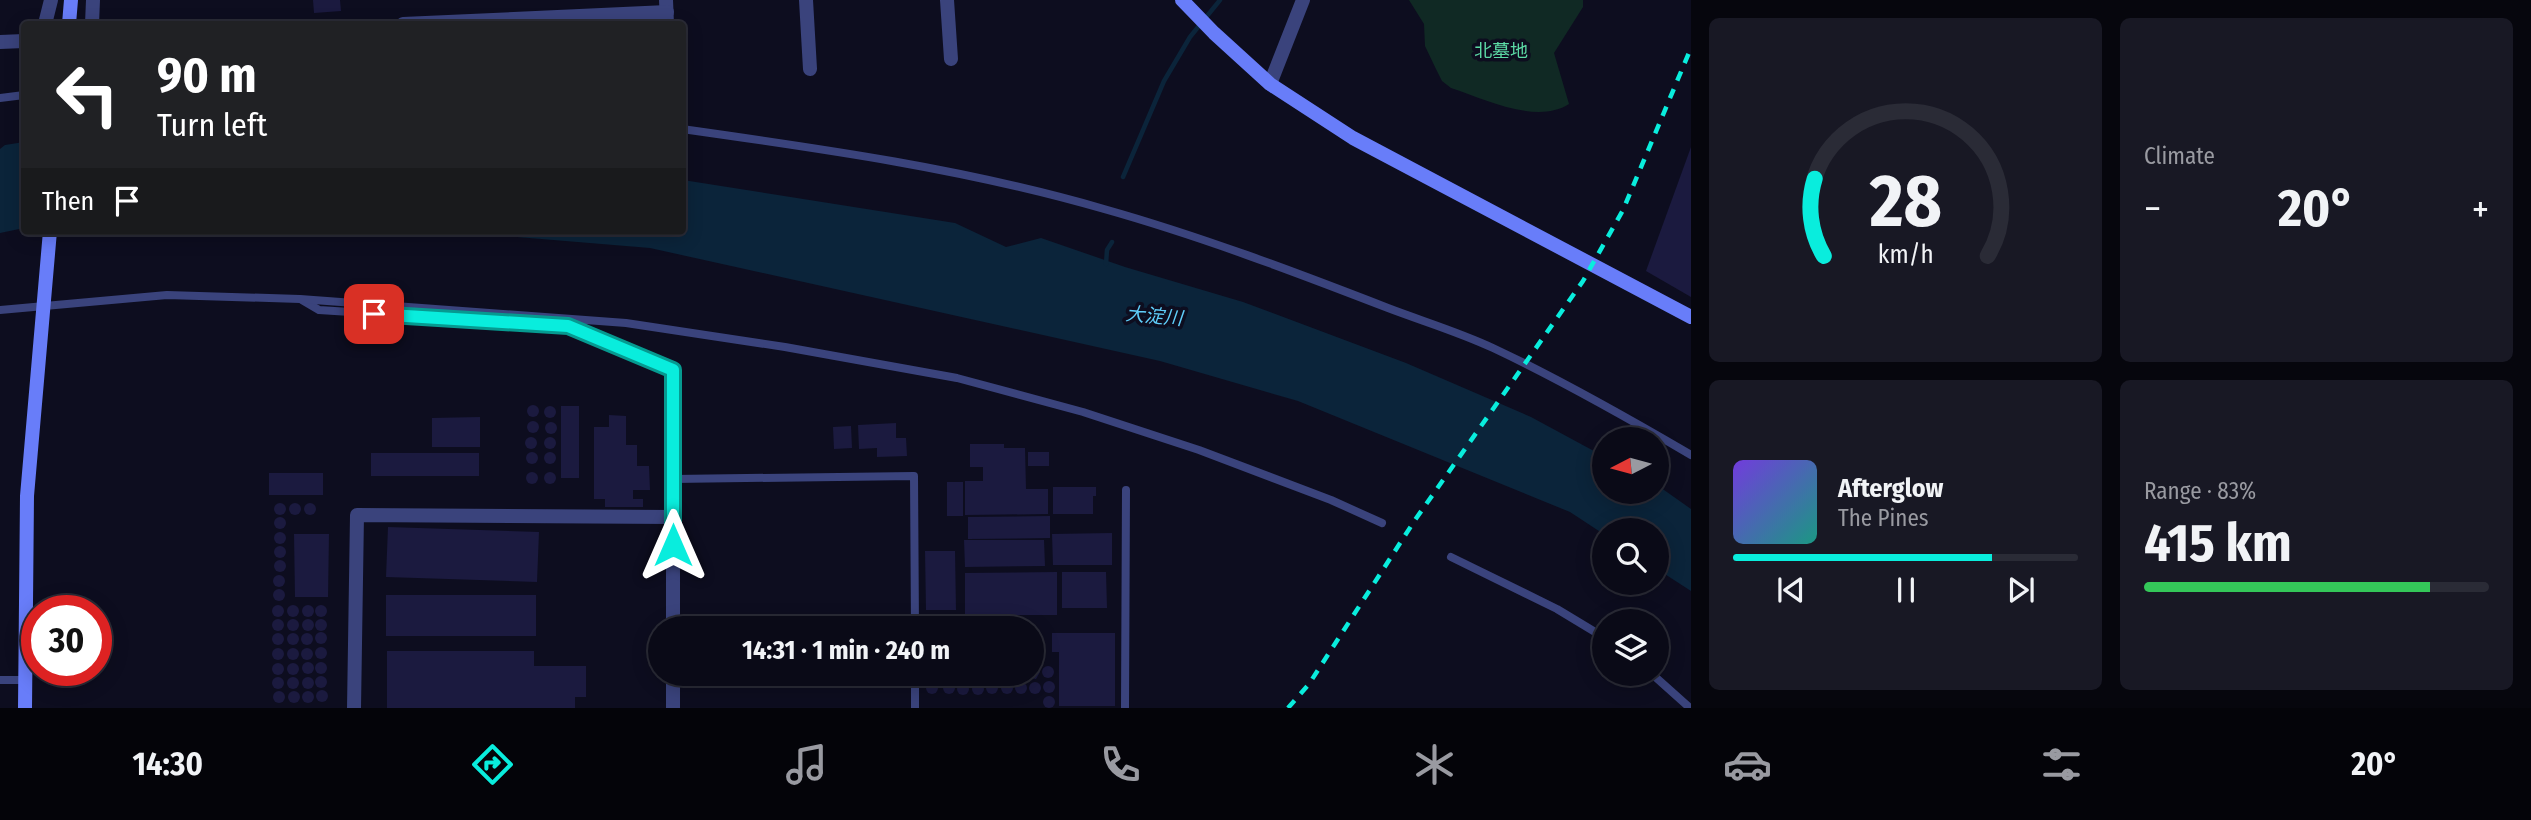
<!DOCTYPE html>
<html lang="en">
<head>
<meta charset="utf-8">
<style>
	body { margin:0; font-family:"Fira Sans Condensed","Noto Sans JP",sans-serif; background:#181824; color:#f1f3f6; height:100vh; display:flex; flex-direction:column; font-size:26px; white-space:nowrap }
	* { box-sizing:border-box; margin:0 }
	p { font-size:23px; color:#999aa1 }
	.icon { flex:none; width:38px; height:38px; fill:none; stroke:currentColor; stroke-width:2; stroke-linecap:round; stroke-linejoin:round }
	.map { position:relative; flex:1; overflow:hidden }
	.drawer { display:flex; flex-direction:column; gap:18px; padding:18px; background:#06060d; width:840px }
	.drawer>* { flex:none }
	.top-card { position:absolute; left:21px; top:21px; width:665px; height:214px; border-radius:7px; box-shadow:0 4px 18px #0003,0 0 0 2px #2a2b36; background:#202124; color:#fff; overflow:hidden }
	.needle { width:46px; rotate:264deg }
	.buttons { position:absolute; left:1592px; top:427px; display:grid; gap:14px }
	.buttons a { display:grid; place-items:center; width:77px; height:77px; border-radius:50%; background:#0a0a17; box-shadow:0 4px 18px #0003,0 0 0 2px #2a2b36; font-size:35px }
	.speed { position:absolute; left:21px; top:595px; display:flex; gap:14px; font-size:35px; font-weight:700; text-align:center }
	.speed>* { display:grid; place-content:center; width:91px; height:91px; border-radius:50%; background:#0a0a17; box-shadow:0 4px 18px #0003,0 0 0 2px #2a2b36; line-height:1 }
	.speed .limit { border:10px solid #d22; background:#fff; color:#111 }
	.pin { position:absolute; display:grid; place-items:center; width:60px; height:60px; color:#fff; margin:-30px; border-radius:14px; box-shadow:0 4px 10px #0006 }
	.me { position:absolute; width:77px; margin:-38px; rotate:0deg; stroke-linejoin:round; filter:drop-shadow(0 0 5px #0008) }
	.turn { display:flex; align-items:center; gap:24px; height:147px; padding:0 21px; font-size:32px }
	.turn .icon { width:91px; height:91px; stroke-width:2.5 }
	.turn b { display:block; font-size:49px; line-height:60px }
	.then { display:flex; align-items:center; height:66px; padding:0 21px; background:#0003; gap:14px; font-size:26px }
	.big { font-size:52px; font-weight:700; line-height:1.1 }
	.drawer .card { flex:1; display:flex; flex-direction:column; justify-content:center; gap:10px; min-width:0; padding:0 24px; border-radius:10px; background:#181824 }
	.drawer .dial { align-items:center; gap:0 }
	.dial svg { height:182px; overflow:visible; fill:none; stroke:#2a2b36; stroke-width:7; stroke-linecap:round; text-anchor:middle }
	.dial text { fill:#f1f3f6; stroke:none }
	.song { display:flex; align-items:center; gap:21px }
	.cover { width:84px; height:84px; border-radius:10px; background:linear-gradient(135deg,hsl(260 70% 55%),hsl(170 70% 35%)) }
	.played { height:7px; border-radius:4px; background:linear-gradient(90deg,#09eddd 75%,#2a2b36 75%) }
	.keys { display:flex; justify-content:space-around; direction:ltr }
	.heat { display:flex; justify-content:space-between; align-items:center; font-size:38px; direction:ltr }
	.charge { height:10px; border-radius:5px; background:linear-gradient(90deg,#34c759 83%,#2a2b36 0) }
	.drawer .tiles { flex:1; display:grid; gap:18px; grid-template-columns:repeat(2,1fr) }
	.trip { position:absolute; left:648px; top:616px; width:396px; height:70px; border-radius:35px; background:#0a0a17; box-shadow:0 4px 18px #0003,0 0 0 2px #2a2b36; font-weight:700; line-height:70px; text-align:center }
	.tab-bar { display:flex; height:112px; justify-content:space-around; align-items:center; background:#040409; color:#999aa1 }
	.tab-bar .icon { width:49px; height:49px }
	.tab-bar .selected { color:#09eddd }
	.tab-bar b { font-size:32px; color:#f1f3f6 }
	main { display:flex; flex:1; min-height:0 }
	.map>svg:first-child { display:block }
	.green { fill:#102924 }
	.water { fill:#0b243a }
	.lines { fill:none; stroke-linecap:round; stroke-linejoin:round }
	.stream { stroke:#0b243a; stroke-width:4.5 }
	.building { fill:#1b1a3f }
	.lane { stroke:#3a437c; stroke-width:8 }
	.street { stroke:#3a437c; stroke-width:14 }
	.secondary { stroke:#687df9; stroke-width:14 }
	.rail { stroke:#09eddd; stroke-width:4.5; stroke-dasharray:10 9; stroke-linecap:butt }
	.route-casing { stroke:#069a90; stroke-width:18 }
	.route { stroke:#09eddd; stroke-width:12 }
	.labels { text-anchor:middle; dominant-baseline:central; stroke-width:7; stroke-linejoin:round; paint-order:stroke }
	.park-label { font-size:18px; fill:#5cdaa5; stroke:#0d0d1f }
	.water-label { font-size:19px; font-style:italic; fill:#5fcdf9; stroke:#0d0d1f }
</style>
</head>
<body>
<main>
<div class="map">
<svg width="1691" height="708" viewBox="0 0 1691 708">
	<rect width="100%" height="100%" fill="#0d0d1f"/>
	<path class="green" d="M1409,0H1583V7L1554,53L1569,104C1536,125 1485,99 1451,88L1442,81L1435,67L1425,46L1424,24Z"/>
	<g class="water">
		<polygon points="24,142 24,228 0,233 0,149 5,145"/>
		<polygon points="683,180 955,223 1006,247 1041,238 1125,267 1243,302 1406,363 1531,417 1605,457 1605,492 1657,492 1657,485 1691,509 1691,591 1657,569 1657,530 1605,530 1605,535 1570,512 1298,401 1160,361 650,248 444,231 682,231"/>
	</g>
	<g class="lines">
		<g class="stream">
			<polyline points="1123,177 1164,81 1190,37 1220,0"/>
			<polyline points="1106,264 1107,250 1112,242"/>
		</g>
	</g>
	<g class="building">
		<polygon points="313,0 340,0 341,11 314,13"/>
		<polygon points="1691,147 1691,297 1646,271"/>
		<circle cx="533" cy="411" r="6"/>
		<circle cx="550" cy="412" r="6"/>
		<rect x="561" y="406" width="18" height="72"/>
		<polygon points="609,415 626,416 626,445 637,445 637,466 649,466 650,490 633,490 633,499 643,499 643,507 605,507 605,499 594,499 594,427 609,427"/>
		<polygon points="480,417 480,447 432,447 432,418"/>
		<circle cx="533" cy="427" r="6"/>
		<circle cx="551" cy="428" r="6"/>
		<polygon points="896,423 896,438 906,438 907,456 877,457 877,448 859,449 858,425"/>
		<polygon points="851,426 852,448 834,449 833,427"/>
		<circle cx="531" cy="443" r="6"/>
		<circle cx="550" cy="443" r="6"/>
		<polygon points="970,444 1004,444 1004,448 1025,448 1026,489 1048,489 1048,514 965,515 965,481 983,481 983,467 970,467"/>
		<circle cx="532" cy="458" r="6"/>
		<circle cx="550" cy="458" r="6"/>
		<rect x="1028" y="452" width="21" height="14"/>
		<rect x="371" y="453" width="108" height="23"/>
		<circle cx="550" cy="478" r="6"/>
		<circle cx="532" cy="478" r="6"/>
		<rect x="269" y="473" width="54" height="22"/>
		<rect x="947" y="482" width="16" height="34"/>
		<polygon points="1053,487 1096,487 1096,496 1093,496 1093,514 1053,514"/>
		<circle cx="295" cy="509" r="6"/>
		<circle cx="310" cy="509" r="6"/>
		<circle cx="280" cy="509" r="6"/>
		<polygon points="1050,516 1050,538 968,539 968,517"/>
		<circle cx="280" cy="523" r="6"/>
		<polygon points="388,527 539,532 537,582 386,577"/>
		<circle cx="280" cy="538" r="6"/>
		<polygon points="1112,533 1112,565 1053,565 1052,534"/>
		<polygon points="294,534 329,534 328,597 295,597"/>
		<polygon points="964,540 1044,540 1045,566 965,567"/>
		<circle cx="280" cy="552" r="6"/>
		<polygon points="925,551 955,551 956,610 926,610"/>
		<circle cx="280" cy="566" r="6"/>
		<polygon points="1057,572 1057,615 965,615 965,573"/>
		<polygon points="1062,572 1106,572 1107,608 1062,608"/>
		<circle cx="279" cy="581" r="6"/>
		<circle cx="279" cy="595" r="6"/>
		<rect x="386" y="595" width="150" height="41"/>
		<circle cx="308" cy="611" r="6"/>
		<circle cx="278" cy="611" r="6"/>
		<circle cx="293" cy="611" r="6"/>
		<circle cx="321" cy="611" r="6"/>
		<circle cx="278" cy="625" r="6"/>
		<circle cx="308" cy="625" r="6"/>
		<circle cx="293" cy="625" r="6"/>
		<circle cx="321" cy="625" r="6"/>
		<circle cx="321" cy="638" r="6"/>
		<circle cx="278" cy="639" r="6"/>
		<circle cx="307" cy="639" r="6"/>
		<circle cx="293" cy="639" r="6"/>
		<polygon points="1052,633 1115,633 1115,706 1059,706 1059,652 1052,652"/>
		<circle cx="321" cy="653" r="6"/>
		<circle cx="278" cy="654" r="6"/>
		<circle cx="307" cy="654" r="6"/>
		<circle cx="293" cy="654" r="6"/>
		<polygon points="387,651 534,651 534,666 586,666 586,697 575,697 575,708 387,708"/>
		<circle cx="308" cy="668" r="6"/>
		<circle cx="321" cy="668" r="6"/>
		<circle cx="278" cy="669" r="6"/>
		<circle cx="293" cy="669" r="6"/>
		<circle cx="1048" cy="672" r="6"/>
		<polygon points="1036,666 1040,672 1036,679 1031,678 1027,674 1023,679 1017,679 1013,674 1031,674 1031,667"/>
		<circle cx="321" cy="682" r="6"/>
		<circle cx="293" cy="683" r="6"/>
		<circle cx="308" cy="683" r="6"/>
		<circle cx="278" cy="683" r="6"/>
		<circle cx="1049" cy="687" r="6"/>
		<circle cx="992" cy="688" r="6"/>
		<circle cx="1021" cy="688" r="6"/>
		<circle cx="1007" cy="688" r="6"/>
		<circle cx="1035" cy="688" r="6"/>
		<circle cx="932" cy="688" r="6"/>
		<circle cx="949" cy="688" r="6"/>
		<circle cx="963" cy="689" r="6"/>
		<circle cx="978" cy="689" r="6"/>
		<circle cx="322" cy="696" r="6"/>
		<circle cx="294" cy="697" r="6"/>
		<circle cx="308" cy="697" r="6"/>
		<circle cx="279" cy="697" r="6"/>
		<circle cx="1049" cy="702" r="6"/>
	</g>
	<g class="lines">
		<g class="lane">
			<polyline points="0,98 24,95"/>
			<path d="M682,129C824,149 966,169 1104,209C1200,236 1295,272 1388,308C1422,321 1459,332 1493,348C1561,380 1626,417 1691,455"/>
			<polyline points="302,300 319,310 568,326 673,370"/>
			<polyline points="0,310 167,295 300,299 626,323 785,347 957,378 1083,412 1199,450 1331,500 1382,523"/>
			<polyline points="673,479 914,476 915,628"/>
			<polyline points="1451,557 1557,609 1605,638"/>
			<polyline points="915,674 915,708"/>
			<polyline points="1652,674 1690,708"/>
			<polyline points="0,680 25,680"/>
			<polyline points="1125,708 1126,490"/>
		</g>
		<g class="street">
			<polyline points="666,0 667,24"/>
			<polyline points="806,0 810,69"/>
			<polyline points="947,0 951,59"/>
			<polyline points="45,24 51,0"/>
			<polyline points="92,24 93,0"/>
			<polyline points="403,24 667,12"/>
			<polyline points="0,42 24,41"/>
			<polyline points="1270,84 1303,0"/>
			<polyline points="673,628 673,370"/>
			<polyline points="354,708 357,515 673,517"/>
			<polyline points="673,708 673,674"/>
		</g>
		<g class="secondary">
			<polyline points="1182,0 1214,33 1270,84 1353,138 1691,317"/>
			<polyline points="69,24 71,0"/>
			<polyline points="25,708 27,496 50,231"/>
		</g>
		<polyline class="rail" points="1288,708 1309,684 1415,520 1583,281 1623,210 1691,48"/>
	</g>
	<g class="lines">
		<g class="route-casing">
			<polyline id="route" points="374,314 568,326 673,370 673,545"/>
		</g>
		<use href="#route" class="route"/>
	</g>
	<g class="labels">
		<g class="park-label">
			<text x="1501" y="51">北墓地</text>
		</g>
		<g class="water-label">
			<text transform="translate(1154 316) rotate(5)">大淀川</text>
		</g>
	</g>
</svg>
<div class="buttons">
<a><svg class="needle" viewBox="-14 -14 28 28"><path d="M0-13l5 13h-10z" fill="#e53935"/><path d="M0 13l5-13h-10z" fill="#999aa1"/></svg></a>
<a><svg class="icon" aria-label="search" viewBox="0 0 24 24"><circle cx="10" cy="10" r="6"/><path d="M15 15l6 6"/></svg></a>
<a><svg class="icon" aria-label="layers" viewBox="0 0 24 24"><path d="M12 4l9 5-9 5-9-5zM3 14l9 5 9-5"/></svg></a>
</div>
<div class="speed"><div class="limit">30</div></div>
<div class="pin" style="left:374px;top:314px;background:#d93025"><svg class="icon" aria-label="arrive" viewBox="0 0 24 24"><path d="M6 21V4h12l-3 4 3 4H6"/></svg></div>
<svg class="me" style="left:673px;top:545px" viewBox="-20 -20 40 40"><path d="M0-17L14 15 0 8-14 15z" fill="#09eddd" stroke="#fff" stroke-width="4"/></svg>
<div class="trip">14:31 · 1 min · 240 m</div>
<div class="top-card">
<div class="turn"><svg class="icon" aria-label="left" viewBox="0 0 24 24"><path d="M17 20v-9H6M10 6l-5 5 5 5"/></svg><div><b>90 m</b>Turn left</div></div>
<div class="then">Then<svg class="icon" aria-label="arrive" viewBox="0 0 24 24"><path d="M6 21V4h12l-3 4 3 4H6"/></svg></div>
</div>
</div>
<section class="drawer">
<div class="tiles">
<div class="card dial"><svg viewBox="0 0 100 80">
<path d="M14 69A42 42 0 1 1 86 69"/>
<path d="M14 69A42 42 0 0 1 10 35" stroke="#09eddd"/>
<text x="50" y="56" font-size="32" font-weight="700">28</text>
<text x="50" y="72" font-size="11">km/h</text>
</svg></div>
<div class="card"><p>Climate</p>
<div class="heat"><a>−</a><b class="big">20°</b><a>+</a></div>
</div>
<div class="card">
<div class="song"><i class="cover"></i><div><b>Afterglow</b><p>The Pines</p></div></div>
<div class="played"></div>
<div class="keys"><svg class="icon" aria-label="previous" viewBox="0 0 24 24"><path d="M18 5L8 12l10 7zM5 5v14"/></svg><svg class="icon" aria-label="pause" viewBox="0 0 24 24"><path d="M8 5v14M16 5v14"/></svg><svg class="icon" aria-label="next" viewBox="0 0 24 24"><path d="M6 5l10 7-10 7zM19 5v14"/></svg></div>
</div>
<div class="card"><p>Range · 83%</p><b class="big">415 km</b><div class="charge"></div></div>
</div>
</section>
</main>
<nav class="tab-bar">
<b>14:30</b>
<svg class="icon selected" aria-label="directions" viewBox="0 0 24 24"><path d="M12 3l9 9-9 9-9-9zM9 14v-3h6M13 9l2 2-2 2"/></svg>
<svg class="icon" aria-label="music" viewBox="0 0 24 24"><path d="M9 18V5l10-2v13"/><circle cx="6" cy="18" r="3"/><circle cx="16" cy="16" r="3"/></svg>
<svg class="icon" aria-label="phone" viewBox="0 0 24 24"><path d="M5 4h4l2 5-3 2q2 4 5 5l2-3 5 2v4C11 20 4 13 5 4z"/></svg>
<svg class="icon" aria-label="climate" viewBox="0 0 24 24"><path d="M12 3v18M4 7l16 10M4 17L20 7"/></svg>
<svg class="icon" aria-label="car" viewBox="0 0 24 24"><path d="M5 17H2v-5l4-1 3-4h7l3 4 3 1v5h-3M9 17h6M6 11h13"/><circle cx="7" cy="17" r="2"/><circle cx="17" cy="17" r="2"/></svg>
<svg class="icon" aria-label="filters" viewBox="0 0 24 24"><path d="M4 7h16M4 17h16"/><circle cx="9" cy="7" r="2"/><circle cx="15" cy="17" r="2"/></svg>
<b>20°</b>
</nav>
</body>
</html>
